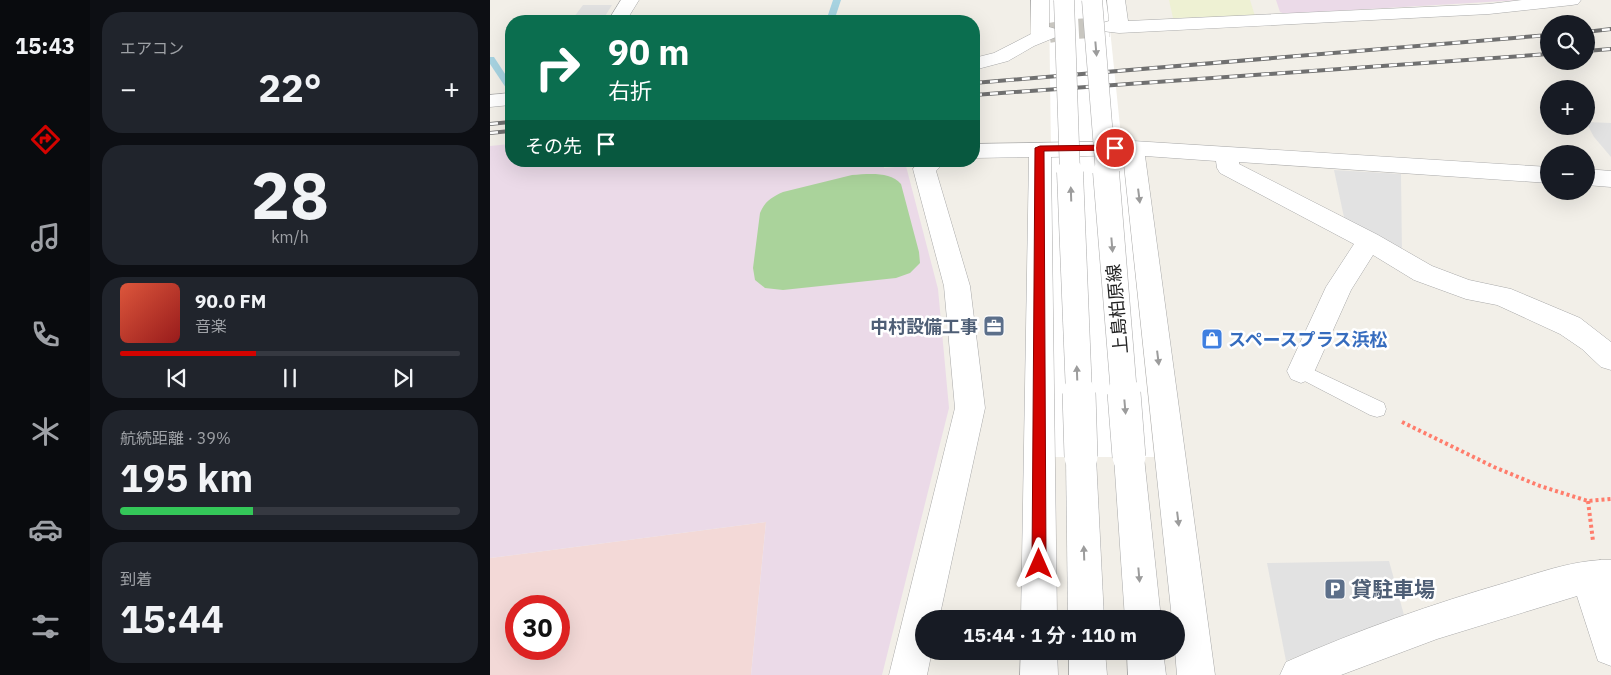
<!DOCTYPE html>
<html lang="ja">
<head>
<meta charset="utf-8">
<style>
	body { margin:0; font-family:"IBM Plex Sans","Noto Sans JP",sans-serif; background:#20242c; color:#f1f3f6; height:100vh; display:flex; flex-direction:column; font-size:19px; white-space:nowrap }
	* { box-sizing:border-box; margin:0 }
	p { font-size:16px; color:#9ea1a6 }
	.icon { flex:none; width:28px; height:28px; fill:none; stroke:currentColor; stroke-width:2; stroke-linecap:round; stroke-linejoin:round }
	.map { position:relative; flex:1; overflow:hidden }
	.details { display:flex; flex-direction:column; gap:12px; padding:12px; background:#0d0f14; width:400px }
	.details>* { flex:none }
	.top-card { position:absolute; left:15px; top:15px; width:475px; height:152px; border-radius:20px; box-shadow:0 5px 20px #0002; background:#0b6e4f; color:#fff; overflow:hidden }
	.tools { position:absolute; left:1050px; top:15px; display:grid; gap:10px }
	.tools a { display:grid; place-items:center; width:55px; height:55px; border-radius:50%; background:#171b24; box-shadow:0 5px 20px #0002; font-size:25px }
	.speed { position:absolute; left:15px; top:595px; display:flex; gap:10px; font-size:25px; font-weight:700; text-align:center }
	.speed>* { display:grid; place-content:center; width:65px; height:65px; border-radius:50%; background:#171b24; box-shadow:0 5px 20px #0002; line-height:1 }
	.speed .limit { border:8px solid #d22; background:#fff; color:#111 }
	.pin { position:absolute; display:grid; place-items:center; width:42px; height:42px; color:#fff; margin:-21px; border:2px solid #fff; border-radius:50%; box-shadow:0 1px 5px #0007 }
	.me { position:absolute; width:55px; margin:-28px; rotate:0deg; stroke-linejoin:round; filter:drop-shadow(0 0 4px #0008) }
	.turn { display:flex; align-items:center; gap:18px; height:105px; padding:0 20px; font-size:22px }
	.turn .icon { width:65px; height:65px; stroke-width:2.5 }
	.turn b { display:block; font-size:35px; line-height:42px }
	.then { display:flex; align-items:center; height:48px; padding:0 20px; background:#0003; gap:10px; font-size:19px }
	.big { font-size:38px; font-weight:700; line-height:1.1 }
	.details .widget { flex:1; display:flex; flex-direction:column; justify-content:center; gap:8px; min-width:0; padding:0 18px; border-radius:20px; background:#20242c }
	.details .dial { align-items:center; gap:0 }
	.dial b { font-size:65px; line-height:1 }
	.song { display:flex; align-items:center; gap:15px }
	.cover { width:60px; height:60px; border-radius:8px; background:linear-gradient(135deg,hsl(10 70% 55%),hsl(0 70% 35%)) }
	.played { height:5px; border-radius:2px; background:linear-gradient(90deg,#d30300 40%,#363941 40%) }
	.keys { display:flex; justify-content:space-around; direction:ltr }
	.heat { display:flex; justify-content:space-between; align-items:center; font-size:28px; direction:ltr }
	.charge { height:8px; border-radius:4px; background:linear-gradient(90deg,#34c759 39%,#363941 0) }
	.trip { position:absolute; left:425px; top:610px; width:270px; height:50px; border-radius:25px; background:#171b24; box-shadow:0 5px 20px #0002; font-weight:700; line-height:50px; text-align:center }
	main { display:flex; flex:1; min-height:0 }
	.tab-bar { display:flex; flex-direction:column; width:90px; justify-content:space-around; align-items:center; background:#090b0e; color:#9ea1a6 }
	.tab-bar .icon { width:35px; height:35px }
	.tab-bar .on { color:#d30300 }
	.tab-bar b { font-size:22px; color:#f1f3f6 }
	.map>svg:first-child { display:block }
	.commercial { fill:#f3d9d7; fill-rule:evenodd }
	.industrial { fill:#ebdae8 }
	.farmland { fill:#eef1d3 }
	.forest { fill:#aad39b }
	.parking { fill:#e2e2e2 }
	.pier { fill:#fff }
	.lines { fill:none; stroke-linecap:round; stroke-linejoin:round }
	.stream { fill:#a7d3e1; fill-rule:evenodd }
	.minor-tunnel { stroke:#c8c6c0; stroke-width:20; stroke-dasharray:20 10; stroke-linecap:butt }
	.service-casing { stroke:#a9a9a9; stroke-width:1 }
	.minor-casing { stroke:#a9a9a9; stroke-width:1 }
	.tertiary-casing { stroke:#a9a9a9; stroke-width:1 }
	.path { stroke:#ff7d6c; stroke-width:4; stroke-dasharray:3 3; stroke-linecap:butt }
	.service { fill:#fff; fill-rule:evenodd }
	.minor { fill:#fff; fill-rule:evenodd }
	.tertiary { fill:#fff; fill-rule:evenodd }
	.rail-casing { stroke:#707070; stroke-width:4 }
	.rail { stroke:#fff; stroke-width:2.5; stroke-dasharray:8; stroke-linecap:butt }
	.tertiary-bridge-far2-casing { stroke:#a9a9a9; stroke-width:21; stroke-linecap:butt }
	.tertiary-bridge-far1-casing { stroke:#a9a9a9; stroke-width:27; stroke-linecap:butt }
	.tertiary-bridge-casing { stroke:#a9a9a9; stroke-width:34; stroke-linecap:butt }
	.tertiary-bridge-far2 { stroke:#fff; stroke-width:20 }
	.tertiary-bridge-far1 { stroke:#fff; stroke-width:26 }
	.tertiary-bridge { stroke:#fff; stroke-width:33 }
	.oneway { fill:#9c9c9c }
	.route { fill:#d30300; stroke:#890200 }
	.labels { text-anchor:middle; dominant-baseline:central; stroke-width:5; stroke-linejoin:round; paint-order:stroke }
	.street-label { font-size:18px; fill:#222; stroke:#fff }
	.service-label { font-size:18px; font-weight:bold; fill:#4e5e75; stroke:#fff; text-anchor:end }
	.shop-label { font-size:18px; font-weight:bold; fill:#366cbe; stroke:#fff; text-anchor:start }
	.near-service-label { font-size:21px; font-weight:bold; fill:#4e5e75; stroke:#fff; text-anchor:start }
</style>
</head>
<body>
<main>
<nav class="tab-bar">
<b>15:43</b>
<svg class="icon on" aria-label="directions" viewBox="0 0 24 24"><path d="M12 3l9 9-9 9-9-9zM9 14v-3h6M13 9l2 2-2 2"/></svg>
<svg class="icon" aria-label="music" viewBox="0 0 24 24"><path d="M9 18V5l10-2v13"/><circle cx="6" cy="18" r="3"/><circle cx="16" cy="16" r="3"/></svg>
<svg class="icon" aria-label="phone" viewBox="0 0 24 24"><path d="M5 4h4l2 5-3 2q2 4 5 5l2-3 5 2v4C11 20 4 13 5 4z"/></svg>
<svg class="icon" aria-label="climate" viewBox="0 0 24 24"><path d="M12 3v18M4 7l16 10M4 17L20 7"/></svg>
<svg class="icon" aria-label="car" viewBox="0 0 24 24"><path d="M5 17H2v-5l4-1 3-4h7l3 4 3 1v5h-3M9 17h6M6 11h13"/><circle cx="7" cy="17" r="2"/><circle cx="17" cy="17" r="2"/></svg>
<svg class="icon" aria-label="filters" viewBox="0 0 24 24"><path d="M4 7h16M4 17h16"/><circle cx="9" cy="7" r="2"/><circle cx="15" cy="17" r="2"/></svg>
</nav>
<section class="details">
<div class="widget"><p>エアコン</p>
<div class="heat"><a>−</a><b class="big">22°</b><a>+</a></div>
</div>
<div class="widget dial"><b>28</b><p>km/h</p></div>
<div class="widget">
<div class="song"><i class="cover"></i><div><b>90.0 FM</b><p>音楽</p></div></div>
<div class="played"></div>
<div class="keys"><svg class="icon" aria-label="previous" viewBox="0 0 24 24"><path d="M18 5L8 12l10 7zM5 5v14"/></svg><svg class="icon" aria-label="pause" viewBox="0 0 24 24"><path d="M8 5v14M16 5v14"/></svg><svg class="icon" aria-label="next" viewBox="0 0 24 24"><path d="M6 5l10 7-10 7zM19 5v14"/></svg></div>
</div>
<div class="widget"><p>航続距離 · 39%</p><b class="big">195 km</b><div class="charge"></div></div>
<div class="widget"><p>到着</p><b class="big">15:44</b></div>
</section>
<div class="map">
<svg width="1121" height="675" viewBox="0 0 1121 675">
	<rect width="100%" height="100%" fill="#f2efe8"/>
	<path class="commercial" d="M276,522L261,675H0V558ZM26,606H69V649H26Z"/>
	<g class="industrial">
		<polygon points="786,0 1031,0 795,14 790,12"/>
		<polygon points="21,144 21,161 394,161 394,168 416,166 448,289 459,408 392,675 261,675 276,522 0,558 0,146"/>
	</g>
	<polygon class="farmland" points="679,0 760,0 765,16 683,18"/>
	<path class="forest" d="M362,175C378,174 400,171 411,184L429,252L430,263L420,273L406,278L293,290L275,288L265,280L263,268L270,213C275,201 282,197 293,192Z"/>
	<g class="parking">
		<polygon points="93,5 122,5 112,21 81,21"/>
		<polygon points="1096,122 1121,123 1121,157 1104,137"/>
		<polygon points="844,170 911,174 912,255 855,222"/>
		<polygon points="899,561 914,615 796,661 777,563"/>
	</g>
	<polygon class="pier" points="559,0 617,0 664,457 565,457"/>
	<g class="lines">
		<g class="stream">
			<polygon points="343,0 351,0 344,21 336,21"/>
			<polygon points="0,57 4,57 21,83 21,91 18,91 0,64"/>
		</g>
		<polyline class="minor-tunnel" points="559,33 583,29 619,27"/>
		<g class="service-casing">
			<polygon id="service" points="811,364 894,403 896,409 894,415 887,417 880,415 805,376 802,371 805,366"/>
		</g>
		<g class="minor-casing">
			<g id="minor">
				<polygon points="541,0 559,0 559,27 566,29 568,33 566,37 544,46 518,61 484,70 484,58 504,53 541,34"/>
				<polygon points="617,0 635,0 638,21 999,4 1032,0 1091,0 1088,4 1082,5 999,14 629,33 612,31 610,27 612,23 619,21"/>
				<polygon points="643,141 1059,167 1059,183 749,162 749,164 888,235 942,266 979,280 1021,289 1090,318 1121,342 1121,370 1111,367 1092,349 1070,334 1007,305 976,299 924,280 883,255 861,290 821,379 811,383 801,379 797,371 836,287 864,244 730,173 727,168 726,161 655,156 725,675 687,675 685,651 686,619 682,619 633,155 561,157 567,619 531,619 539,157 484,158 484,144"/>
				<polygon points="429,161 455,161 446,171 480,286 495,408 449,619 434,619 434,651 442,651 437,675 399,675 465,408 454,286 423,169"/>
				<polygon points="1096,169 1121,171 1121,187 1096,185"/>
				<path d="M1110,560H1121V666L1108,661L1087,596L947,639L851,675H790L796,662C868,630 942,604 1018,582C1048,573 1078,562 1110,560Z"/>
				<polygon points="531,651 567,651 568,675 530,675"/>
			</g>
		</g>
		<g class="tertiary-casing">
			<g id="tertiary">
				<polygon points="131,0 149,0 136,21 118,21"/>
				<polygon points="21,93 21,105 0,107 0,95"/>
				<polygon points="591,443 602,447 606,457 614,619 578,619 576,457 580,447"/>
				<polygon points="639,443 650,447 654,457 671,619 635,619 624,457 628,447"/>
				<polygon points="579,651 615,651 617,675 579,675"/>
				<polygon points="637,651 673,651 676,675 638,675"/>
			</g>
		</g>
		<g class="path">
			<polyline points="912,422 1004,467 1050,486 1098,501 1121,499"/>
			<polyline points="1098,501 1103,541"/>
		</g>
		<use href="#service" class="service"/>
		<use href="#minor" class="minor"/>
		<use href="#tertiary" class="tertiary"/>
		<g class="rail-casing">
			<g id="rail">
				<polyline points="1096,32 1121,29"/>
				<polyline points="1096,51 1121,49"/>
				<polyline points="484,83 1059,35"/>
				<polyline points="484,95 1059,54"/>
				<polyline points="0,124 21,122"/>
				<polyline points="0,133 21,131"/>
			</g>
		</g>
		<use href="#rail" class="rail"/>
		<g class="tertiary-bridge-far2-casing">
			<g id="tertiary-bridge-far2">
				<polyline points="574,0 580,174"/>
				<polyline points="602,0 616,174"/>
			</g>
		</g>
		<g class="tertiary-bridge-far1-casing">
			<g id="tertiary-bridge-far1">
				<polyline points="580,172 589,394"/>
				<polyline points="616,172 634,394"/>
			</g>
		</g>
		<g class="tertiary-bridge-casing">
			<g id="tertiary-bridge">
				<polyline points="589,393 591,457"/>
				<polyline points="634,393 639,457"/>
			</g>
		</g>
		<use href="#tertiary-bridge-far2" class="tertiary-bridge-far2"/>
		<use href="#tertiary-bridge-far1" class="tertiary-bridge-far1"/>
		<use href="#tertiary-bridge" class="tertiary-bridge"/>
	</g>
	<defs><path id="oneway-solid" d="M-6-.8H1V-3.2L6.5 0L1 3.2V.8H-6Z" transform="scale(1.25)"/></defs>
	<g class="oneway">
		<use href="#oneway-solid" transform="translate(606 49) rotate(85)"/>
		<use href="#oneway-solid" transform="translate(581 194) rotate(-92)"/>
		<use href="#oneway-solid" transform="translate(649 196) rotate(83)"/>
		<use href="#oneway-solid" transform="translate(622 245) rotate(85)"/>
		<use href="#oneway-solid" transform="translate(668 358) rotate(83)"/>
		<use href="#oneway-solid" transform="translate(587 373) rotate(-92)"/>
		<use href="#oneway-solid" transform="translate(635 407) rotate(85)"/>
		<use href="#oneway-solid" transform="translate(688 519) rotate(83)"/>
		<use href="#oneway-solid" transform="translate(594 553) rotate(-92)"/>
		<use href="#oneway-solid" transform="translate(649 575) rotate(85)"/>
	</g>
	<polygon class="route" points="625,145 628,146 628,150 554,151 556,564 554,569 549,571 544,569 542,564 545,148 550,146"/>
	<defs>
		<g id="office-square" transform="scale(1.125)"><rect x="-9" y="-9" width="18" height="18" rx="4" fill="#5c6f8a" stroke="#fff"/><path d="M-6-3h4V-5.5h4V-3h4V5H-6ZM-1-4.5V-3h2v-1.5ZM-6 0V1H6V0Z" fill="#fff"/></g>
		<g id="shop-square" transform="scale(1.125)"><rect x="-9" y="-9" width="18" height="18" rx="4" fill="#3f7fe0" stroke="#fff"/><path d="M-5-2.5h2.3a2.7 3.5 0 0 1 5.4 0H5L5.5 6h-11ZM-1.5-2.5h3a1.5 2.3 0 0 0-3 0Z" fill="#fff"/></g>
		<g id="parking-square" transform="scale(1.125)"><rect x="-9" y="-9" width="18" height="18" rx="4" fill="#5c6f8a" stroke="#fff"/><path d="M-3.5-5.5H1a3.5 3.5 0 0 1 0 7H-1V5.5H-3.5ZM-1-3.4V-.6H.8a1.4 1.4 0 0 0 0-2.8Z" fill="#fff"/></g>
	</defs>
	<g fill-rule="evenodd">
		<use href="#office-square" x="504" y="326"/>
		<use href="#shop-square" x="722" y="339"/>
		<use href="#parking-square" x="845" y="589"/>
	</g>
	<g class="labels">
		<g class="street-label">
			<text transform="translate(627 309) rotate(-95)">上島柏原線</text>
		</g>
		<g class="service-label">
			<text x="488" y="326">中村設備工事</text>
		</g>
		<g class="shop-label">
			<text x="738" y="339">スペースプラス浜松</text>
		</g>
		<g class="near-service-label">
			<text x="861" y="589">貸駐車場</text>
		</g>
	</g>
</svg>
<div class="tools">
<a><svg class="icon" aria-label="search" viewBox="0 0 24 24"><circle cx="10" cy="10" r="6"/><path d="M15 15l6 6"/></svg></a>
<a>+</a>
<a>−</a>
</div>
<div class="speed"><div class="limit">30</div></div>
<div class="pin" style="left:625px;top:148px;background:#d93025"><svg class="icon" aria-label="arrive" viewBox="0 0 24 24"><path d="M6 21V4h12l-3 4 3 4H6"/></svg></div>
<svg class="me" style="left:549px;top:564px" viewBox="-20 -20 40 40"><path d="M0-17L14 15 0 8-14 15z" fill="#d30300" stroke="#fff" stroke-width="4"/></svg>
<div class="trip">15:44 · 1 分 · 110 m</div>
<div class="top-card">
<div class="turn"><svg class="icon" aria-label="right" viewBox="0 0 24 24"><path d="M7 20v-9h11M14 6l5 5-5 5"/></svg><div><b>90 m</b>右折</div></div>
<div class="then">その先<svg class="icon" aria-label="arrive" viewBox="0 0 24 24"><path d="M6 21V4h12l-3 4 3 4H6"/></svg></div>
</div>
</div>
</main>
</body>
</html>
